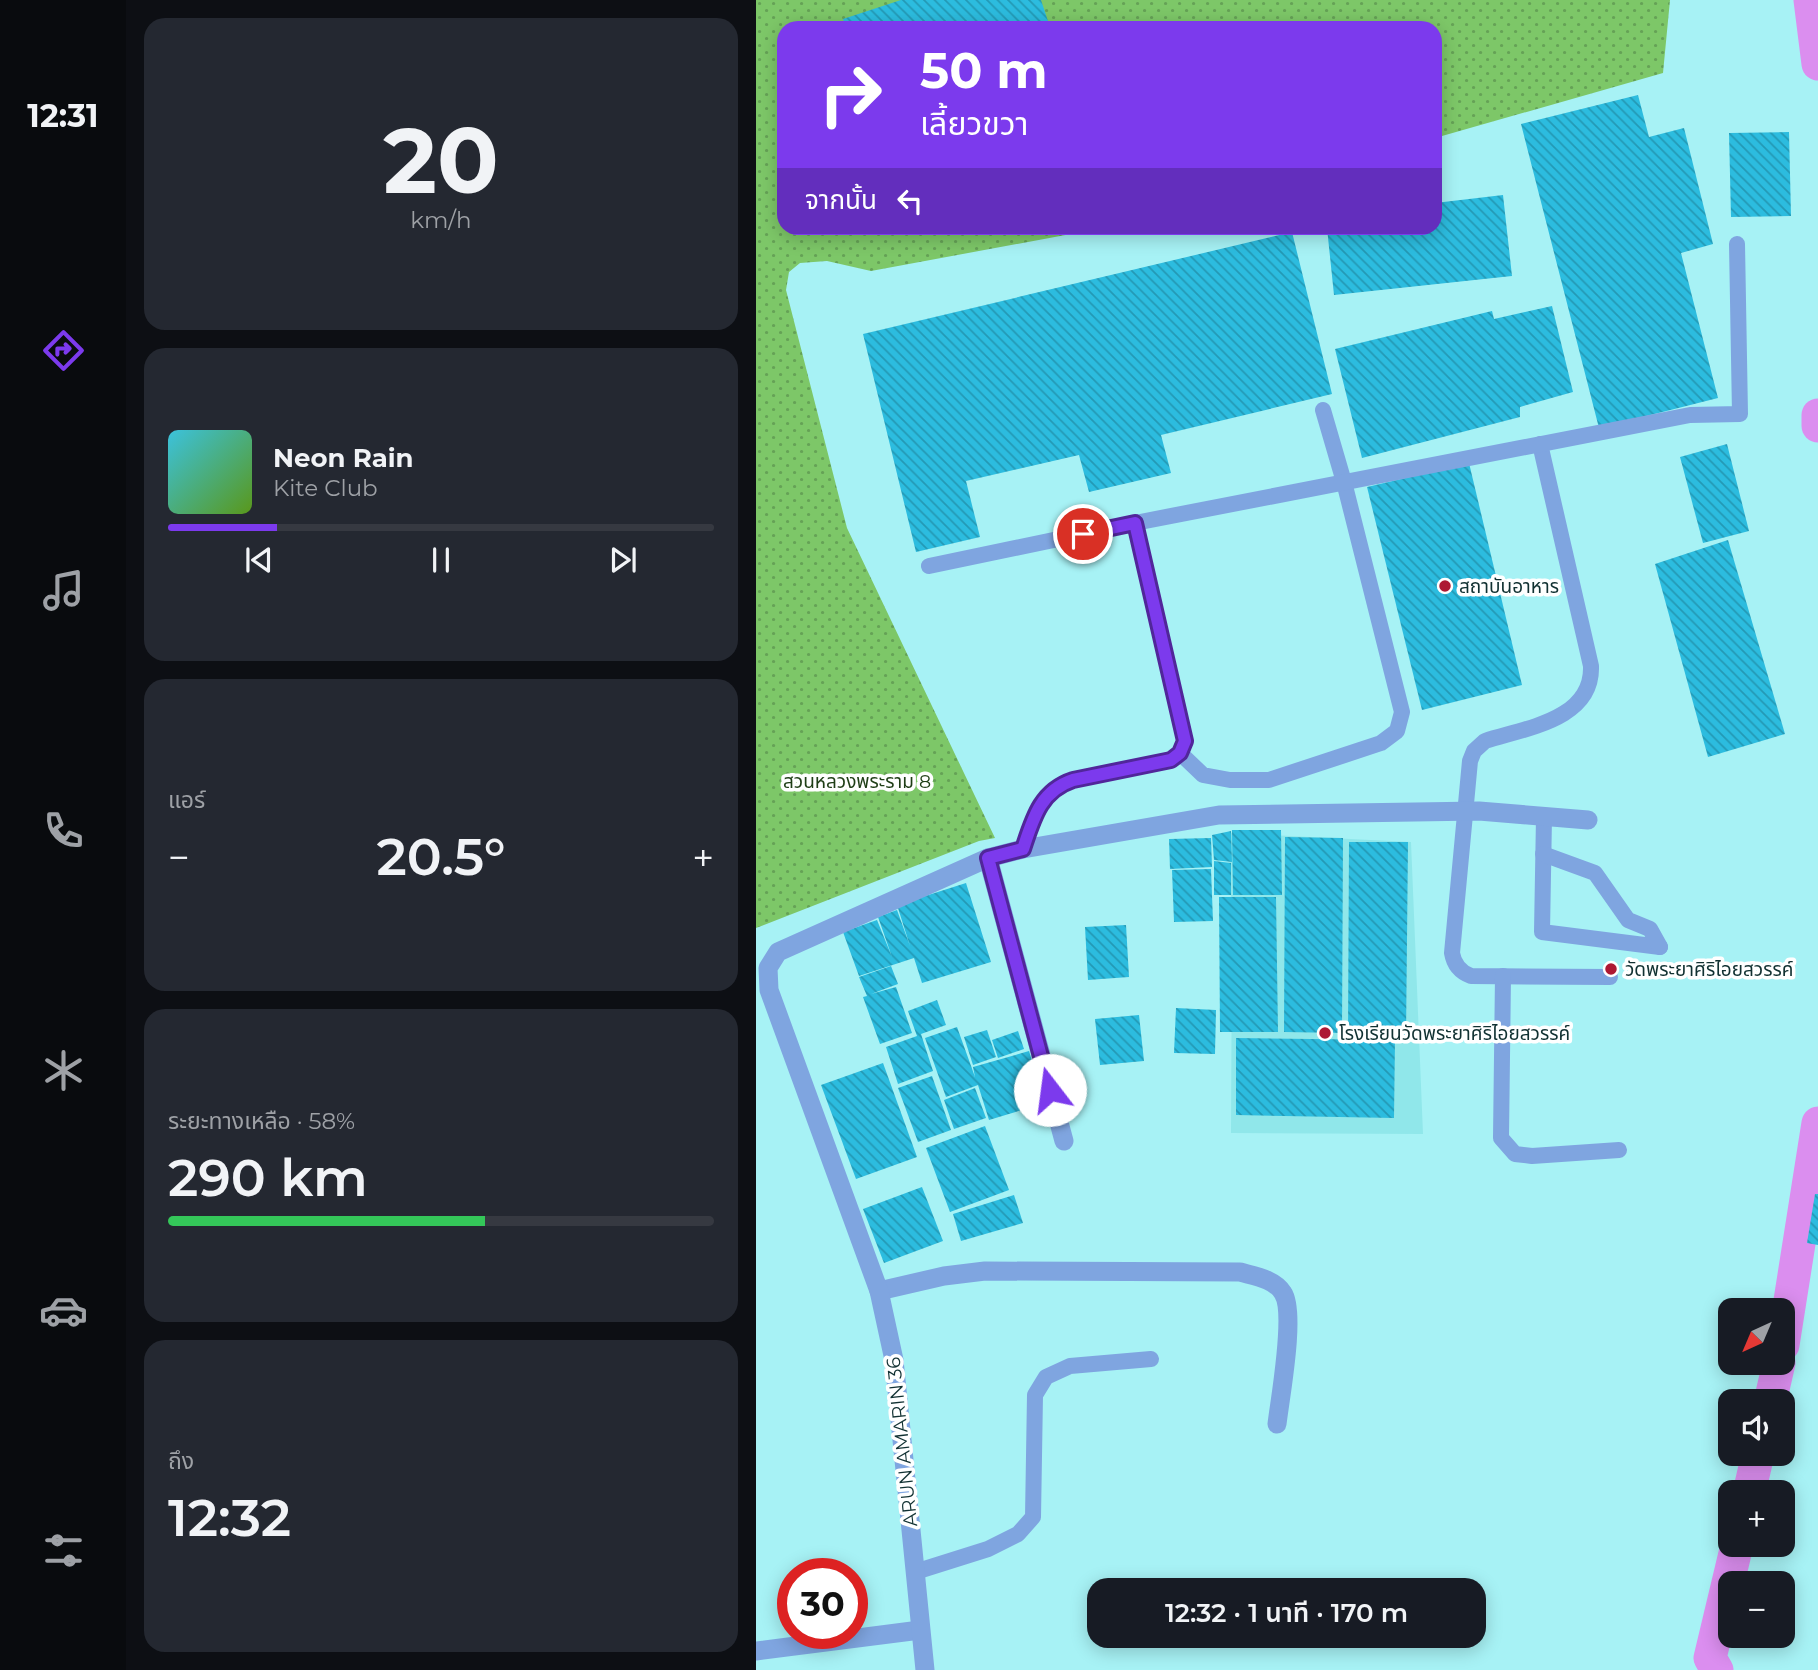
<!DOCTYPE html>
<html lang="th">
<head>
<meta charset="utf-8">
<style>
	body { margin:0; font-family:Montserrat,"Noto Sans Thai",sans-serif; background:#242831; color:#f1f3f6; height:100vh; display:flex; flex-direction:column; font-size:26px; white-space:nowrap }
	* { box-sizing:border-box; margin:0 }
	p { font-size:23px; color:#9ea1a6 }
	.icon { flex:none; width:38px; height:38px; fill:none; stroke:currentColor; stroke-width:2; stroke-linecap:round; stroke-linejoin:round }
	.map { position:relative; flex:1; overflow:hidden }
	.panel { display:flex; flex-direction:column; gap:18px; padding:18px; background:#0d0f14; width:630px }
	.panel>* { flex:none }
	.hud { position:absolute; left:21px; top:21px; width:665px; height:214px; border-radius:21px; box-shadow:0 4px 18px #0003; background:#7c3aed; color:#fff; overflow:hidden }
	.needle { width:46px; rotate:224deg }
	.controls { position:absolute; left:962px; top:1298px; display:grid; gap:14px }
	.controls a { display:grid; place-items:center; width:77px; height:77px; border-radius:14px; background:#171b24; box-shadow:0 4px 18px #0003; font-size:35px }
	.speed { position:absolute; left:21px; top:1558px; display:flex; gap:14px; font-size:35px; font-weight:700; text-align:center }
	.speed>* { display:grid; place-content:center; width:91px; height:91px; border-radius:50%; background:#171b24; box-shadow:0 4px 18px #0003; line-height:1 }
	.speed .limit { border:10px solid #d22; background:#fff; color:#111 }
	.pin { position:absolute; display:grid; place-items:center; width:60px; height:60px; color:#fff; margin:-30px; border:4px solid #fff; border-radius:50%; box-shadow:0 2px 7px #0007 }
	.me { position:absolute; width:77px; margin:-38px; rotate:345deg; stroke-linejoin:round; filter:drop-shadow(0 0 5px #0008) }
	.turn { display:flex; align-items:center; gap:24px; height:147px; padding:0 28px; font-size:32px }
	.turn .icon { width:91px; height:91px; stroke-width:2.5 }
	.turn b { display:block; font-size:49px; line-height:60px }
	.then { display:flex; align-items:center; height:66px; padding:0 28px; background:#0003; gap:14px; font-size:26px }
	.big { font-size:52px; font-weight:600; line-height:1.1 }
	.panel .widget { flex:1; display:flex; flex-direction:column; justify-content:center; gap:10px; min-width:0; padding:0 24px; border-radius:21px; background:#242831 }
	.panel .dial { align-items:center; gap:0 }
	.dial b { font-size:91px; line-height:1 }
	.song { display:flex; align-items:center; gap:21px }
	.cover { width:84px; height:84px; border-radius:10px; background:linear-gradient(135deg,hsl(190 70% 55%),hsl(90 70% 35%)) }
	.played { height:7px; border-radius:4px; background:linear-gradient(90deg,#7c3aed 20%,#363941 20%) }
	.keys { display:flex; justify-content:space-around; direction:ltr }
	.heat { display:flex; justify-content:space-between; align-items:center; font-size:38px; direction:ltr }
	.charge { height:10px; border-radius:5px; background:linear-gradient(90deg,#34c759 58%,#363941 0) }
	.trip { position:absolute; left:331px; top:1578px; width:399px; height:70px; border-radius:21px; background:#171b24; box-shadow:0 4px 18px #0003; font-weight:600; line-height:70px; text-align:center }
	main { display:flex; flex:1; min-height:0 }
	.menu { display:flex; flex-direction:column; width:126px; justify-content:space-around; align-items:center; background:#090b0e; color:#9ea1a6 }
	.menu .icon { width:49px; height:49px }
	.menu .selected { color:#7c3aed }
	.menu b { font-size:32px; color:#f1f3f6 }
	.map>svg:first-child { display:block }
	.built { fill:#90e7ea }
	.park { fill:url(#park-dots) }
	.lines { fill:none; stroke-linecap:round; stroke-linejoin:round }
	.canal { stroke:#db8eef; stroke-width:33 }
	.building { fill:url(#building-back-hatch) }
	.service { stroke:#7fa5e0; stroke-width:16 }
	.minor { stroke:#7fa5e0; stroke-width:19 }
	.route-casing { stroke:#51269a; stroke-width:18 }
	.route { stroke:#7c3aed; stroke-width:12 }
	.poi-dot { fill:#ad1833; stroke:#fff; stroke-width:2.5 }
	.labels { text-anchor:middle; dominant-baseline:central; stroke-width:7; stroke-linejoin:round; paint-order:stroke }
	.poi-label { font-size:19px; fill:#113132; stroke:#fff; text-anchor:start }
	.park-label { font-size:19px; fill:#1f3e16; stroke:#fff }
	.street-label { font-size:19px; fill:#113132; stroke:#fff }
</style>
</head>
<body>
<main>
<nav class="menu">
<b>12:31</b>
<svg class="icon selected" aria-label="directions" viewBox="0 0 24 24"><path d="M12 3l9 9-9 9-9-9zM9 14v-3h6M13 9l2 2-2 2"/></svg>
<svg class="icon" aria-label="music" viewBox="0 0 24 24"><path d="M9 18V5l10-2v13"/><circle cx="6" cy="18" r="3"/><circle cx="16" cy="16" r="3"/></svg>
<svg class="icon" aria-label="phone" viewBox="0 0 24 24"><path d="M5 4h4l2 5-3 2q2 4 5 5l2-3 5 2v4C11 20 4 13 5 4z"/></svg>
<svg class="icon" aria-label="climate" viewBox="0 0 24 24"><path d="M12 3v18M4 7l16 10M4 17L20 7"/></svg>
<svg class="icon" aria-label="car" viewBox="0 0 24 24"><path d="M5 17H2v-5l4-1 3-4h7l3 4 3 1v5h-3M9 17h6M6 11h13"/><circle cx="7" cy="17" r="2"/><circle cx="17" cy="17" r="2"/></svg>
<svg class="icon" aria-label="filters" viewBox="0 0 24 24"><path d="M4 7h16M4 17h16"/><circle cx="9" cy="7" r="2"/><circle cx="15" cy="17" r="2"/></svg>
</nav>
<section class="panel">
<div class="widget dial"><b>20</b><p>km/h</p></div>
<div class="widget">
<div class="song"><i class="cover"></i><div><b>Neon Rain</b><p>Kite Club</p></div></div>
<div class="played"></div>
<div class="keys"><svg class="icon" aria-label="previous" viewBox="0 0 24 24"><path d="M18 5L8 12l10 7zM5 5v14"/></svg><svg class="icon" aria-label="pause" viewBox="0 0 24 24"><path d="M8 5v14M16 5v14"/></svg><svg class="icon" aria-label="next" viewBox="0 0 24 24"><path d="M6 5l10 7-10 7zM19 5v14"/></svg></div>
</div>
<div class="widget"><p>แอร์</p>
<div class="heat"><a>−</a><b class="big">20.5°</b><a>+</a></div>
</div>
<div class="widget"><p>ระยะทางเหลือ · 58%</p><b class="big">290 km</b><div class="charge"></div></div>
<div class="widget"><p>ถึง</p><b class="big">12:32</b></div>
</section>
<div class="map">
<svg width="1062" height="1670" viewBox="0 0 1062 1670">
	<defs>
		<pattern id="park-dots" width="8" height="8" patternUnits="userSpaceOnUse" patternTransform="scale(1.75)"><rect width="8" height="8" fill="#7dc768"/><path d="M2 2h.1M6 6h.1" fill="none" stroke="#65a256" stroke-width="1.8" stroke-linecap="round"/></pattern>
		<pattern id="building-back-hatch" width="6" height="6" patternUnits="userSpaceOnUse" patternTransform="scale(1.75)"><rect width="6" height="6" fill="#2cbcdf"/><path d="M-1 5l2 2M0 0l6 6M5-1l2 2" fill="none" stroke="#2499b5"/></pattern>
	</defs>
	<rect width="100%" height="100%" fill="#a7f2f5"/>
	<polygon class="built" points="473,833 655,842 667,1134 475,1133 476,934"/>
	<polygon class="park" points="0,0 914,0 907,73 679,138 679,28 28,28 28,228 347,228 115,271 71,261 44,263 33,272 30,290 91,528 239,838 223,841 0,928"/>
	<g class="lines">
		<g class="canal">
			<polyline points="1054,0 1062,64"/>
			<polyline points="1062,415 1062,426"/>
			<polyline points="1027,1345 1062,1123"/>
			<polyline points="1014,1402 1023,1363"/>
			<polyline points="993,1493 1002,1454"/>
			<polyline points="961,1670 954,1658 981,1545"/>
		</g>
	</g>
	<g class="building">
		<polygon points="145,0 285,0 292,21 303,28 90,28 87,19"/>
		<polygon points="882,95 893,137 928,128 957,244 925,253 962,398 843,428 765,124"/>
		<polygon points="1033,132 1035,216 975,217 973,133"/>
		<polygon points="747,195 756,276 578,295 571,228 679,228 679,203"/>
		<polygon points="536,232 576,394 405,435 415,473 333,492 323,455 210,481 224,537 160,552 107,334"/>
		<polygon points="796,306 817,392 764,407 764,417 606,458 579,349 736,311 738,319"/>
		<polygon points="971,444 993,531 947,543 924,457"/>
		<polygon points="713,463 766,685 666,710 611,487"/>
		<polygon points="972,540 1029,734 952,757 899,564"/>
		<polygon points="476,830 525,830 526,895 477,895"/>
		<polygon points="475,831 476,862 458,860 456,835"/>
		<polygon points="529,837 587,838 586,1033 528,1032"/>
		<polygon points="455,838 456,867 414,869 413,839"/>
		<polygon points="593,842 652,842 650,1037 592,1037"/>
		<polygon points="458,861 475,863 475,895 458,895"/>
		<polygon points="455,869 457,921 418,922 416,870"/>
		<polygon points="210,883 235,962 166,983 158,958 103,976 87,932 121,920 136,957 122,917 141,910 154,946 141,905"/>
		<polygon points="463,897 520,897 522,1032 464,1032"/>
		<polygon points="370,925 373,977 332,980 329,927"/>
		<polygon points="135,966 142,984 115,994 140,987 156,1033 124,1044 107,997 111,996 103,977"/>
		<polygon points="181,1000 190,1025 165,1034 177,1071 142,1084 130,1047 161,1036 152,1011"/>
		<polygon points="420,1008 460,1010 459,1054 418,1053"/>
		<polygon points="383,1015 388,1061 344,1065 339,1019"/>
		<polygon points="201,1027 219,1077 217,1067 273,1051 289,1103 233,1120 222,1085 190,1097 169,1038"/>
		<polygon points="231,1030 240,1057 217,1065 208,1037"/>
		<polygon points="262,1031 268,1049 242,1058 236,1040"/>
		<polygon points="480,1038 639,1040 638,1118 480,1115"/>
		<polygon points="127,1063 161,1157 100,1179 65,1085"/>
		<polygon points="176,1076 195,1130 162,1142 142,1088"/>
		<polygon points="219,1088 230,1118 198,1129 188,1100"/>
		<polygon points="229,1126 253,1190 194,1212 170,1148"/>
		<polygon points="166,1187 187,1241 128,1263 107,1209"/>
		<polygon points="1059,1194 1062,1194 1062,1245 1051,1243"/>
		<polygon points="258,1195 267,1223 205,1241 197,1214"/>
	</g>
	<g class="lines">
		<g class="service">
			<path d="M784,444L835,666C837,720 769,728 729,741L718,751L714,761L696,953C698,965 704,972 715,976L854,977"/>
			<polyline points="173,566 379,523"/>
			<polyline points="424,753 447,775 474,780 513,780 625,743 641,731 646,712 588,482 567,410"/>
			<polyline points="788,817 786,932 904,947"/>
			<path d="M267,849C277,820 284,790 317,780L415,760L424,753L429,742L379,523L934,415L984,414L981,244"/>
			<polyline points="787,854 839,873 872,920 894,929 904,947"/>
			<polyline points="747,976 745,1138 759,1154 776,1156 863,1150"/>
			<polyline points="159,1572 232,1549 262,1534 277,1517 279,1395 290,1377 314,1366 395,1359"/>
		</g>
		<g class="minor">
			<polyline points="232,858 308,1141"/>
			<path d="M123,1291L188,1276L229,1271L484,1272C498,1276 519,1279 527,1293C540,1313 524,1398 521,1424"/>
			<polyline points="0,1651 164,1630"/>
			<polyline points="169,1670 138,1360 123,1291 13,990 12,968 22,952 232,858 267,849 463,815 723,811 832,820"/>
		</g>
	</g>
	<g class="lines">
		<g class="route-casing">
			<path id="route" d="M294,1090L232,858L267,849C277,819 284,791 317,780L415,760L424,753L429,741L379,523L327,534"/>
		</g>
		<use href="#route" class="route"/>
	</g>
	<g class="poi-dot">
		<circle cx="689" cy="586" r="7"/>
		<circle cx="855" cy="969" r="7"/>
		<circle cx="569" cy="1033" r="7"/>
	</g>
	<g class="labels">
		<g class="poi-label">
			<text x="703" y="586">สถาบันอาหาร</text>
			<text x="869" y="969">วัดพระยาศิริไอยสวรรค์</text>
			<text x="583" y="1033">โรงเรียนวัดพระยาศิริไอยสวรรค์</text>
		</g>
		<g class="park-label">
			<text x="101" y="781">สวนหลวงพระราม 8</text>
		</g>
		<g class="street-label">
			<text transform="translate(146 1442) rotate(-96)">ARUN AMARIN 36</text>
		</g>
	</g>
</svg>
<div class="controls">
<a><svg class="needle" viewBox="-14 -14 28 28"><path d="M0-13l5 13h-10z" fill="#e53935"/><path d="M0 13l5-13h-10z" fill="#9ea1a6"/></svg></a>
<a><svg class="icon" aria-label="sound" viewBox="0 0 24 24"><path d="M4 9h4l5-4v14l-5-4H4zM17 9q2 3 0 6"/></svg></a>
<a>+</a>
<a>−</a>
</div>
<div class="speed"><div class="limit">30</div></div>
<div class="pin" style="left:327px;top:534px;background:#d93025"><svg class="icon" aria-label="arrive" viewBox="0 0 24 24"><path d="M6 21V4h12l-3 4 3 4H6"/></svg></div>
<svg class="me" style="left:294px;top:1090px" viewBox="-20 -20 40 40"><circle r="19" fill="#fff"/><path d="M0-13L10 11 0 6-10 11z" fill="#7c3aed"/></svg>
<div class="trip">12:32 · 1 นาที · 170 m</div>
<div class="hud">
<div class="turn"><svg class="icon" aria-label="right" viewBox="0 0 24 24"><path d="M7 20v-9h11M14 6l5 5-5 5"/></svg><div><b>50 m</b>เลี้ยวขวา</div></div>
<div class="then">จากนั้น<svg class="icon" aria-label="left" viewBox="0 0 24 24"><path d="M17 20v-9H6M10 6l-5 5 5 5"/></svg></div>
</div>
</div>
</main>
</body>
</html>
